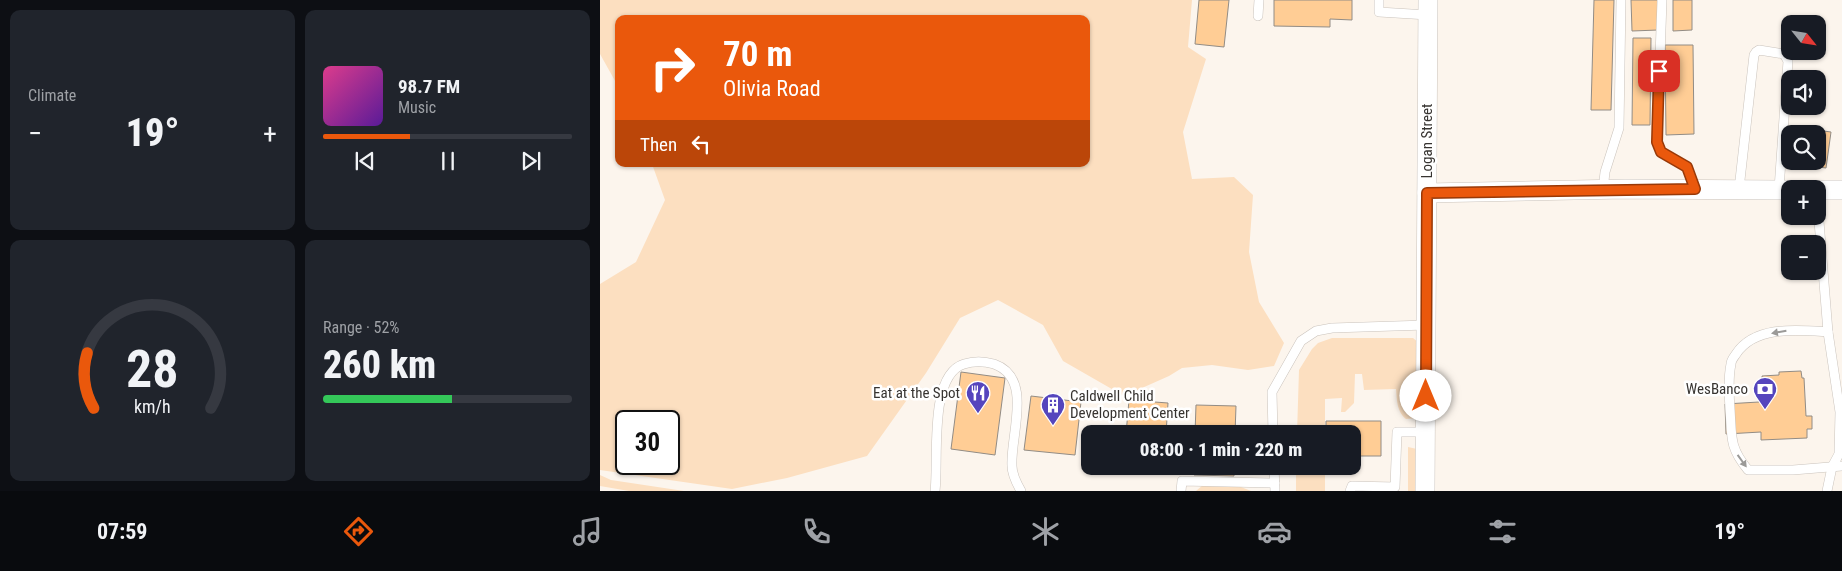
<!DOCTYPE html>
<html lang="en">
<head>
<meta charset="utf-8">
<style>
	body { margin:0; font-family:"Roboto Condensed",sans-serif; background:#20242c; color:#f1f3f6; height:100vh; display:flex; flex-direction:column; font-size:19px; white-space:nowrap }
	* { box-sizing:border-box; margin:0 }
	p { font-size:16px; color:#9ea1a6 }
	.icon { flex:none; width:28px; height:28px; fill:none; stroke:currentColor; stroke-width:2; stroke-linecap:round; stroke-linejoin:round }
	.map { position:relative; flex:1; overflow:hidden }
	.details { display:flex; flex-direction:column; gap:10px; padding:10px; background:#0d0f14; width:600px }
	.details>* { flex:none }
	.top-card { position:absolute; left:15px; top:15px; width:475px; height:152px; border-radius:10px; box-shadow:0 1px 4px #0004; background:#ea580c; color:#fff; overflow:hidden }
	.needle { width:32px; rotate:120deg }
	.controls { position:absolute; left:1181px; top:15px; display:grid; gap:10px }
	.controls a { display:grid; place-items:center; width:45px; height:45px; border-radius:10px; background:#171b24; box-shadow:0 1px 4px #0004; font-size:25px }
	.speed { position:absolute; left:15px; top:410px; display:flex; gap:10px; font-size:25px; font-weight:700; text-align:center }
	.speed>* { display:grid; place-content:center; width:65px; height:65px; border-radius:50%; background:#171b24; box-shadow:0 1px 4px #0004; line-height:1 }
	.speed .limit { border:2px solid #111; border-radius:8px; background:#fff; color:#111 }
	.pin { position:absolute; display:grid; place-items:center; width:42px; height:42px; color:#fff; margin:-21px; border-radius:10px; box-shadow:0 2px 8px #0006 }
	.me { position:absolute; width:55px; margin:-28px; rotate:0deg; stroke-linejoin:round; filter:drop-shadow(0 0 4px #0008) }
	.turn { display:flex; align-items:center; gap:18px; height:105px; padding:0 25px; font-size:22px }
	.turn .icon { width:65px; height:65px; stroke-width:2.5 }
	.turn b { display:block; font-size:35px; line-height:42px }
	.then { display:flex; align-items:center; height:48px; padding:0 25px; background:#0003; gap:10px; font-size:19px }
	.big { font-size:38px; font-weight:800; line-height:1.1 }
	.details .widget { flex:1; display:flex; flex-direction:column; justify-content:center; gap:8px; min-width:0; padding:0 18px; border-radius:10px; background:#20242c }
	.details .dial { align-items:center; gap:0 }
	.dial svg { height:130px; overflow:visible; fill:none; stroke:#363941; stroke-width:7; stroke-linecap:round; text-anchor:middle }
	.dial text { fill:#f1f3f6; stroke:none }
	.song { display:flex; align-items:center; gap:15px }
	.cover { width:60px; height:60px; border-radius:8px; background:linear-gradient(135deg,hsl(330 70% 55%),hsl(270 70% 35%)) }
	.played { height:5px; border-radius:2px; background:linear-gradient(90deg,#ea580c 35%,#363941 35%) }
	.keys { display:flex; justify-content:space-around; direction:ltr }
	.heat { display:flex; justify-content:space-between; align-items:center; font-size:28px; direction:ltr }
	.charge { height:8px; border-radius:4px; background:linear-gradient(90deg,#34c759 52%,#363941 0) }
	.details .tiles { flex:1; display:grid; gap:10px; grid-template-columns:repeat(2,1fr) }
	.trip { position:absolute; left:481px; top:425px; width:280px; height:50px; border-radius:10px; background:#171b24; box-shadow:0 1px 4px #0004; font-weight:800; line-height:50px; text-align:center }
	.menu { display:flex; height:80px; justify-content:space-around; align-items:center; background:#090b0e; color:#9ea1a6 }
	.menu .icon { width:35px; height:35px }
	.menu .active { color:#ea580c }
	.menu b { font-size:22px; color:#f1f3f6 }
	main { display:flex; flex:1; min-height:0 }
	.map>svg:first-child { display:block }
	.green { fill:#fcdfc0; fill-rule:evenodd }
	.building { fill:#ffcd95; stroke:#928c85 }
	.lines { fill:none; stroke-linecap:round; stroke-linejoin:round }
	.lane-casing { stroke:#cac3bc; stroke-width:10 }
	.street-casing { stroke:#cac3bc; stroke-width:20 }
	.lane { stroke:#fff; stroke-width:9 }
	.street { stroke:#fff; stroke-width:19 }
	.oneway { fill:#9b9a98 }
	.route-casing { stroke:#983908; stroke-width:12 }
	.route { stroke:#ea580c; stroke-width:9 }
	.labels { text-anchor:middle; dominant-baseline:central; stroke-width:5; stroke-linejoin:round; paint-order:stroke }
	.street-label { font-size:15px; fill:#373431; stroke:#fff }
	.poi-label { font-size:15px; fill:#373431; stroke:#fff; text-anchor:end }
</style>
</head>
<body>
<main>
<section class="details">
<div class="tiles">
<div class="widget"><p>Climate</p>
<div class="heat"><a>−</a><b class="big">19°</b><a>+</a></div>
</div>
<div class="widget">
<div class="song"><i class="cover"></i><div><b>98.7 FM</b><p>Music</p></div></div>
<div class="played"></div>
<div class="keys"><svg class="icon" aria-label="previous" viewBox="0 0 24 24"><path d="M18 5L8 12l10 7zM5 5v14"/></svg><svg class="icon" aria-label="pause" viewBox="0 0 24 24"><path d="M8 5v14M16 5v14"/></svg><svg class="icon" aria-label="next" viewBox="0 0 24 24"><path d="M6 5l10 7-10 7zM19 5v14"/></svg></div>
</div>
<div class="widget dial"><svg viewBox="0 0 100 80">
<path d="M14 69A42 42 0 1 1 86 69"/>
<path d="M14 69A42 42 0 0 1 10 35" stroke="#ea580c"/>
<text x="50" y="56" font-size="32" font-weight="700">28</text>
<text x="50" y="72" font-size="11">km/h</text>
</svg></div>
<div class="widget"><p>Range · 52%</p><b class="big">260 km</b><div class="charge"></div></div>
</div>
</section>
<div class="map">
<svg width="1242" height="491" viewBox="0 0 1242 491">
	<rect width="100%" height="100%" fill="#fcf5ed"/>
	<g class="green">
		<path d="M0,0H592L588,47L606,59L583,132L592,179L634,177L653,195L649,252L659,302L684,343L674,366L648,370L612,365L582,368L569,376L524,396L463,361L443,325L398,300L360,318L326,373L267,456L187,478L132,489L0,470V284L36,262L65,200L52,164H486V19H19V88L0,54ZM26,421H69V464H26Z"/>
		<path d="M732,338H813L819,343L817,418L806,419C797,412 797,401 796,389L764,390L762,374H755L754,403L745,412H741L742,398L725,399V434H697L699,370L712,349L718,343Z"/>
		<polygon points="808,447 817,449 820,491 808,491"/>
		<rect x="696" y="466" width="29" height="25"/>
		<polygon points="0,475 11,480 84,491 29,491 0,486"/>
		<polygon points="603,485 641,487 651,491 596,491"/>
	</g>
	<g class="building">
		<polygon points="599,0 629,0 624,47 595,44"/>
		<polygon points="674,0 752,0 752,20 730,19 730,27 674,26"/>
		<polygon points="994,0 1014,0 1011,110 991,110"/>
		<polygon points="1031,0 1058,0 1058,30 1032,31"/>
		<polygon points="1073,0 1092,0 1092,30 1073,31"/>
		<polygon points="1033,38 1051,38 1050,125 1032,125"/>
		<polygon points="1065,45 1093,45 1094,134 1066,135"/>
		<polygon points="1209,129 1231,132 1226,168 1204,165 1204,161 1218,161 1218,134 1208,134"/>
		<polygon points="1201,371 1202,378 1204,378 1206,416 1212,416 1212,429 1207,429 1207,438 1161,440 1161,432 1126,434 1125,404 1159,402 1158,389 1163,388 1162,376 1179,375 1179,372"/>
		<polygon points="361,372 405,378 395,455 351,449"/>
		<polygon points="431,396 481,402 475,455 424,450"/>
		<polygon points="529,400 568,403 566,434 526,434"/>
		<polygon points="596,405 636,406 635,434 595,434"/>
		<polygon points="726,421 781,421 781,456 752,456 752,434 726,434"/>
		<polygon points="523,466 563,466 563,471 523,468"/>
		<polygon points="594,466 634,466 634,476 594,475"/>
	</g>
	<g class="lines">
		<g class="lane-casing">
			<g id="lane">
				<polyline points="779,0 779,12 828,15"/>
				<polyline points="1062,0 1057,142 1061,152 1087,167 1095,189"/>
				<polyline points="658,16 659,0"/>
				<polyline points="1139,189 1154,55 1156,52 1159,50 1184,54 1188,61 1179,189"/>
				<polyline points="1003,190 1005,172 1019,128 1021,0"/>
				<polyline points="1218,209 1228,332 1240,412 1239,454 1232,467 1227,491"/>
				<path d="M1228,332C1198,330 1155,325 1136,354C1134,357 1131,360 1131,364C1128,378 1129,395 1130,409C1132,437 1129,447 1148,470H1193L1242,466"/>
				<polyline points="673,434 672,392 701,341 716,331 732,328 826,325"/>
				<polyline points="674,466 675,491"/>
				<path d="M335,491C339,461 328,375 364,364C373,361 384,361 394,364C434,378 410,435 412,466C412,475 417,484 421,491"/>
				<polyline points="581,491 582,481 675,483"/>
				<polyline points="750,491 752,486 795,487 797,432 825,432"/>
			</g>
		</g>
		<g class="street-casing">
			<g id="street">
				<polyline points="1218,190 1242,190"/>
				<polyline points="827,193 1025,189 1190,190"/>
				<polyline points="825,491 828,0"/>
			</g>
		</g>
		<use href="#lane" class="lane"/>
		<use href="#street" class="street"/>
	</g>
	<defs><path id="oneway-solid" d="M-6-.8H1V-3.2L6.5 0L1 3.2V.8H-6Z" transform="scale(1.25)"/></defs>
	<g class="oneway">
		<use href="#oneway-solid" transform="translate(1179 332) rotate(170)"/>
		<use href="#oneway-solid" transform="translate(1142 461) rotate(54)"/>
	</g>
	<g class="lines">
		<g class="route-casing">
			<polyline id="route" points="826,396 827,193 1095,189 1087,167 1061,152 1057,142 1059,71"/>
		</g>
		<use href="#route" class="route"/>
	</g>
	<defs>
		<g id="bank-pin" transform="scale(1.25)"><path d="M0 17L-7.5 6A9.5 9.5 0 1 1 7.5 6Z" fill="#5545bd" stroke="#fff"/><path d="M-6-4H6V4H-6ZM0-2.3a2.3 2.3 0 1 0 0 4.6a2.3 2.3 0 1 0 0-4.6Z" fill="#fff"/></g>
		<g id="restaurant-pin" transform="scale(1.25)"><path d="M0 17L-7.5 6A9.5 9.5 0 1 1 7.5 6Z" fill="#5545bd" stroke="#fff"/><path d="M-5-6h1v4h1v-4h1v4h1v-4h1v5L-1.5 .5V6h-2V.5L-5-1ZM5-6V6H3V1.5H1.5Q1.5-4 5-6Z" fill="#fff"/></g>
		<g id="building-pin" transform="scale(1.25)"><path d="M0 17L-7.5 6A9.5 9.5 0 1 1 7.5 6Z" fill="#5545bd" stroke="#fff"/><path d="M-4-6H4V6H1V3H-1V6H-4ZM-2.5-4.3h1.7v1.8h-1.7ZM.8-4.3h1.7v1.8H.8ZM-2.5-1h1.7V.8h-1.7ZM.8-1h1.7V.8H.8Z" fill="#fff"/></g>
	</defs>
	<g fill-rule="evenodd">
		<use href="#bank-pin" x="1165" y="389"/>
		<use href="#restaurant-pin" x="378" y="393"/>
		<use href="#building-pin" x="453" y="405"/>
	</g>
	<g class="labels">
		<g class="street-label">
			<text transform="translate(827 141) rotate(-90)">Logan Street</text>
		</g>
		<g class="poi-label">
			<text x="1148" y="389">WesBanco</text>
			<text x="360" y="393">Eat at the Spot</text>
			<text x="470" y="396" text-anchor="start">Caldwell Child<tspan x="470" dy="17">Development Center</tspan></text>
		</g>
	</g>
</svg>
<div class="controls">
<a><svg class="needle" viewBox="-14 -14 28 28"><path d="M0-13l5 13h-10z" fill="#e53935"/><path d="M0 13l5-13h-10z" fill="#9ea1a6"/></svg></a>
<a><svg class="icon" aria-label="sound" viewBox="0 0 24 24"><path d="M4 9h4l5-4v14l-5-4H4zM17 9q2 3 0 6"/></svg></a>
<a><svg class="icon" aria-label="search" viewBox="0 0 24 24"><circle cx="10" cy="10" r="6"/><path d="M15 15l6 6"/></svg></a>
<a>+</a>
<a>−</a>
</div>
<div class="speed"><div class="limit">30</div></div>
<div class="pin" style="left:1059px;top:71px;background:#d93025"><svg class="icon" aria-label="arrive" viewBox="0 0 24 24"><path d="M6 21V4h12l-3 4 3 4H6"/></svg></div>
<svg class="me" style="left:826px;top:396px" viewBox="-20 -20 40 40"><circle r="19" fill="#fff"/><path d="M0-13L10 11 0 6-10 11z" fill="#ea580c"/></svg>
<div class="trip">08:00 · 1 min · 220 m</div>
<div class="top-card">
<div class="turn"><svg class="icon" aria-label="right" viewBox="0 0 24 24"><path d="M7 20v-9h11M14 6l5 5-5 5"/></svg><div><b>70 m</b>Olivia Road</div></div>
<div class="then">Then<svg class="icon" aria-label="left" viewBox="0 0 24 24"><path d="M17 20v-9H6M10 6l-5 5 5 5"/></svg></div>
</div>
</div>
</main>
<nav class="menu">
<b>07:59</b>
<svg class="icon active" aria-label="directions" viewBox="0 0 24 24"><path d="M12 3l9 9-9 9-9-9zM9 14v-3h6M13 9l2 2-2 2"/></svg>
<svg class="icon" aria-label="music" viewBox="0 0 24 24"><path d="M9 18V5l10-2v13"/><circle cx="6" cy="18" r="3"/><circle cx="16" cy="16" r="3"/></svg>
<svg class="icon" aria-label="phone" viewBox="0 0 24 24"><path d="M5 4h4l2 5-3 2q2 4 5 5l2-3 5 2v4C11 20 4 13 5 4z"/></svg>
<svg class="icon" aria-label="climate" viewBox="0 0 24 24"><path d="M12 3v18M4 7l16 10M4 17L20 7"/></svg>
<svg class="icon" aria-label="car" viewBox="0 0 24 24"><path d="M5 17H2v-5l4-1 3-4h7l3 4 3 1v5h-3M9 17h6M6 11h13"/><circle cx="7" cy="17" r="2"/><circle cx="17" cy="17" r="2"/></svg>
<svg class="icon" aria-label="filters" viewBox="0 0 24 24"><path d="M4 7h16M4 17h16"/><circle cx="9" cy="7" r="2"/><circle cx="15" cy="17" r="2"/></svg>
<b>19°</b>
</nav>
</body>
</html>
